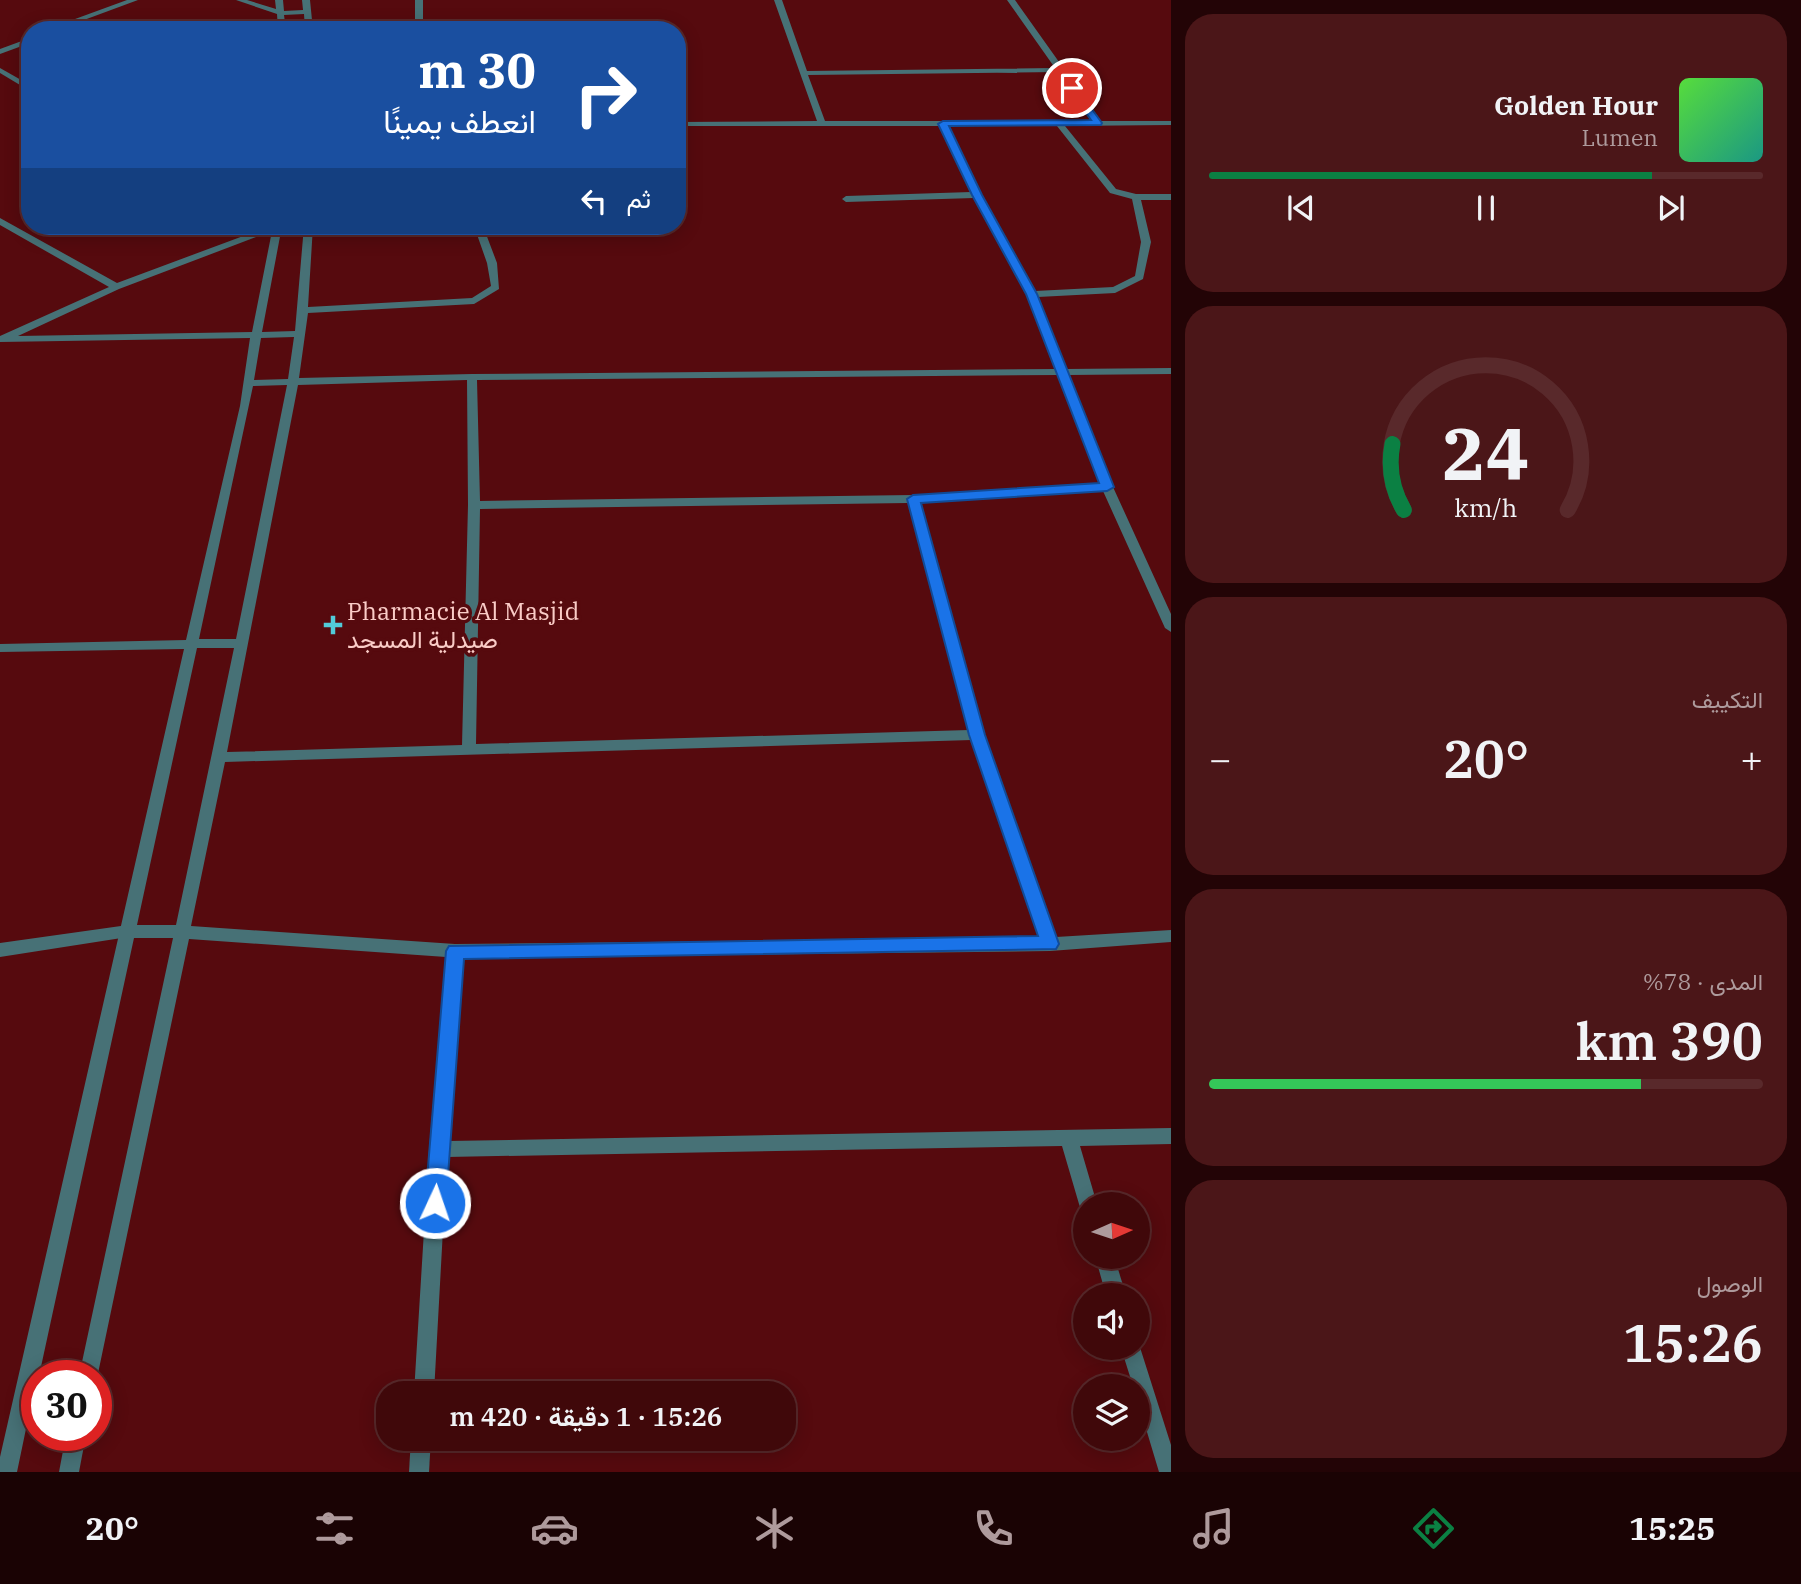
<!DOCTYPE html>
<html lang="ar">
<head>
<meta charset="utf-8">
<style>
	body { margin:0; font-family:"IBM Plex Serif",Vazirmatn,serif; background:#4b1618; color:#f1f3f6; direction:rtl; height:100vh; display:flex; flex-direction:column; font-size:26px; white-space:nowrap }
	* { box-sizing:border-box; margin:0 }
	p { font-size:23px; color:#ae9a9c }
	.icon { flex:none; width:38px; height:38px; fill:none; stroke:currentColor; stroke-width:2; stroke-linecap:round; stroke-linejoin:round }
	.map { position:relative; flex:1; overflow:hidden; direction:ltr }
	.details { display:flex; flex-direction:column; gap:14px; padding:14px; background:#230406; width:630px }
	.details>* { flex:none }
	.hud { position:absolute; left:21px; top:21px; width:665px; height:214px; border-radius:28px; box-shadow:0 4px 18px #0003,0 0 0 2px #59292b; direction:rtl; background:#1a4fa0; color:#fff; overflow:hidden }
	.needle { width:46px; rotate:87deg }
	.controls { position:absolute; left:1073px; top:1192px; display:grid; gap:14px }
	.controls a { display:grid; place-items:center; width:77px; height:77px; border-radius:50%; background:#40080a; box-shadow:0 4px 18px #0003,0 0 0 2px #59292b; font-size:35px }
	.speed { position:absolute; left:21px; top:1360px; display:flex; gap:14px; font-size:35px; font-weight:700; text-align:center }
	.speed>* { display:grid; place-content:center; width:91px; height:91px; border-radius:50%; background:#40080a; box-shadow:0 4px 18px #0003,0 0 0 2px #59292b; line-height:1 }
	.speed .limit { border:10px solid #d22; background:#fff; color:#111 }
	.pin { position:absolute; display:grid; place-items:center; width:60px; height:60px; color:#fff; margin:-30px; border:4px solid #fff; border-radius:50%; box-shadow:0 2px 7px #0007 }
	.me { position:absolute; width:77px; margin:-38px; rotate:3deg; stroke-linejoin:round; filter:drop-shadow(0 0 5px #0008) }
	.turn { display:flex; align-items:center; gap:24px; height:147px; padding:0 35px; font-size:32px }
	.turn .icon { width:91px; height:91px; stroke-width:2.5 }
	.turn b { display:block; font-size:49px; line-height:60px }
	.then { display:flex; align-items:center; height:66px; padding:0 35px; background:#0003; gap:14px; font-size:26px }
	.big { font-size:52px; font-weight:600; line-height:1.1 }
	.details .card { flex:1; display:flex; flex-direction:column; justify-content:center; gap:10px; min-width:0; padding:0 24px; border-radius:28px; background:#4b1618 }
	.details .dial { align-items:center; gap:0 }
	.dial svg { height:182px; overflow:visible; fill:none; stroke:#59292b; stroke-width:7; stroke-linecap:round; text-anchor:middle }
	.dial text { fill:#f1f3f6; stroke:none }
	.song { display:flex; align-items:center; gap:21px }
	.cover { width:84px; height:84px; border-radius:10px; background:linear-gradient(135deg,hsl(110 70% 55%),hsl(170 70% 35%)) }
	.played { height:7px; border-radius:4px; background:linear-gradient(90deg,#0b8043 80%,#59292b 80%) }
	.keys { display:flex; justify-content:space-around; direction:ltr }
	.heat { display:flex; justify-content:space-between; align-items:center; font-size:38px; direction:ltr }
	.charge { height:10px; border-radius:5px; background:linear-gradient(90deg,#34c759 78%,#59292b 0) }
	.trip { position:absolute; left:376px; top:1381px; width:420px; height:70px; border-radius:28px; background:#40080a; box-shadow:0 4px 18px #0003,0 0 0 2px #59292b; font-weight:600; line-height:70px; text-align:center; direction:rtl }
	.tab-bar { display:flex; height:112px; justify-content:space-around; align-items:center; background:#1a0304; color:#ae9a9c }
	.tab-bar .icon { width:49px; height:49px }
	.tab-bar .active { color:#0b8043 }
	.tab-bar b { font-size:32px; color:#f1f3f6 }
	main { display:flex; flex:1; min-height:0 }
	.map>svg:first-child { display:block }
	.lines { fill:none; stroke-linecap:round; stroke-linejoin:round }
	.lane { fill:#477176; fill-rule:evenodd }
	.street { fill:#477176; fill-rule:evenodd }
	.route { fill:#1a73e8; stroke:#114b97; stroke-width:2 }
	.poi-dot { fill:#52cbd8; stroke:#560a0e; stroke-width:2.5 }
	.labels { text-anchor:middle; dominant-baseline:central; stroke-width:7; stroke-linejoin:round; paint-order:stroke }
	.poi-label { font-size:24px; fill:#faccc7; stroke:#560a0e; text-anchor:start }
</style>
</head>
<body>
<main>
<section class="details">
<div class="card">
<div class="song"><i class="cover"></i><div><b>Golden Hour</b><p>Lumen</p></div></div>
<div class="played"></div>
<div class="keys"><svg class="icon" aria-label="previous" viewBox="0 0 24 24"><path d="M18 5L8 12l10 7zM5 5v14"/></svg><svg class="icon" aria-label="pause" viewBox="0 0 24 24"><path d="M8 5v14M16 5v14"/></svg><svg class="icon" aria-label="next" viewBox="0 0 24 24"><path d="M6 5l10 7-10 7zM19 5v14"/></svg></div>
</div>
<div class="card dial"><svg viewBox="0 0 100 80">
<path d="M14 69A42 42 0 1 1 86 69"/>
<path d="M14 69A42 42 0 0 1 9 40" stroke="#0b8043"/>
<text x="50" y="56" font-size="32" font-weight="700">24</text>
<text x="50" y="72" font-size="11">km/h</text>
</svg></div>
<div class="card"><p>التكييف</p>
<div class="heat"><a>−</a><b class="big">20°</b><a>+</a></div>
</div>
<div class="card"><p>المدى · 78%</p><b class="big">390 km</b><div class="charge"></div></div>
<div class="card"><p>الوصول</p><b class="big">15:26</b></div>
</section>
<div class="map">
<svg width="1171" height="1472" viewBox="0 0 1171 1472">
	<rect width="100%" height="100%" fill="#560a0e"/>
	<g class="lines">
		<polygon class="lane" points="128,925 134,926 136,931 134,936 128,937 0,957 0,943"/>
		<g class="street">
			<polygon points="127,0 138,0 57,30 45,30"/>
			<polygon points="236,0 247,0 276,9 275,0 283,0 284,11 303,10 302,0 310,0 313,30 305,30 304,14 284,15 286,30 278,30 277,14"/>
			<rect x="415" y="0" width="8" height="30"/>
			<path d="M774,0H782L807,71L1055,68L1007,0H1015L1101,121H1171V125L1065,126L1116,189L1136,194H1171V200H1141L1151,242L1143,279L1115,293L1038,297L1066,369L1171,368V374L1069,375L1113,487L1171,614V632L1165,628L1103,491L920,502L984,735L1056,937L1171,930V942L1050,951L462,958L448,1141L1171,1128V1144L1080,1146L1097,1204H1085V1212L1081,1210L1079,1204L1062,1146L447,1157L434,1393H414L429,1149L446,957L189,939L96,1383V1376H79L173,938H134L39,1376H37L17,1472H0V1457L184,649L0,652V644L186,640L240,406L250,338L0,342V336L109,287L0,225V218L117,283L270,226H282L262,332L295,331L304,226H313L308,307L472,298L491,286L487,263L474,226H483L497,263L499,289L474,304L308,313L299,378L472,374L1056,369L1027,294L974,198L846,202L842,199L846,196L971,192L940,126H677V122L817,121ZM1058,72L1092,121H825L808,75ZM948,126H1057L1110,193L1132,199L1141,242L1135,276L1113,287L1035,291L981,195ZM272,231L252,332L18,336L119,289ZM294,337L288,379L254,380L261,338ZM1058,375L1100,484L913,495L480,501L477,380ZM467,380L468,505L462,745L227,752L298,385ZM287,385L236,639H199L253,386ZM908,503L969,730L476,744L480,509ZM197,648H234L176,925H137ZM972,740L1040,938L455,944L191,926L225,762Z"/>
			<polygon points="30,38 30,43 0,54 0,49"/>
			<polygon points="0,68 30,85 30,91 0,73"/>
			<polygon points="1095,1256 1114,1256 1126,1295 1106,1295"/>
			<polygon points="1138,1341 1171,1445 1171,1472 1159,1472 1138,1402 1138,1386 1133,1386 1121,1348 1138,1348"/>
			<polygon points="66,1435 86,1435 79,1472 59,1472"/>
			<polygon points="411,1438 431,1438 429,1472 409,1472"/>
		</g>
	</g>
	<polygon class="route" points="1069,86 1075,86 1102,123 1101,125 949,126 982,195 1037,294 1114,487 1107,491 921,503 985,735 1059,944 1056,949 464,959 446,1203 442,1210 435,1213 428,1210 425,1203 446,951 449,946 1038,936 969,735 907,499 913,495 1099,483 1026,294 972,195 938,124 943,121 1091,120 1068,88"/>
	<path class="poi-dot" d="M329.5 614.5h7v7h7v7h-7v7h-7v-7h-7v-7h7z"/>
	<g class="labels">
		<g class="poi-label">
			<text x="347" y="611">Pharmacie Al Masjid<tspan x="347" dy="28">صيدلية المسجد</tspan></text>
		</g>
	</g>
</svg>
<div class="controls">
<a><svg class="needle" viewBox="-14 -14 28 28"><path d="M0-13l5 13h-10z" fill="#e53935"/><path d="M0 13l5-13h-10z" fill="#ae9a9c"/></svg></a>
<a><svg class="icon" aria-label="sound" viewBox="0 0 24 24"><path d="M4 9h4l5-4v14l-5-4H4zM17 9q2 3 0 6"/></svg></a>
<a><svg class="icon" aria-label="layers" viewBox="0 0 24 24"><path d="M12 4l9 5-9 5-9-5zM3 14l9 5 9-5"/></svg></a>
</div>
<div class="speed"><div class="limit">30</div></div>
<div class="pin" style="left:1072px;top:88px;background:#d93025"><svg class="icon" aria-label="arrive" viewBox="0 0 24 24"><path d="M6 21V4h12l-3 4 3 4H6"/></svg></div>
<svg class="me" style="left:435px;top:1203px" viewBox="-20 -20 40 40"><circle r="17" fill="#1a73e8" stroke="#fff" stroke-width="3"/><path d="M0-11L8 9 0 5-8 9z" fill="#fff"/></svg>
<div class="trip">15:26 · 1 دقيقة · 420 m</div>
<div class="hud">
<div class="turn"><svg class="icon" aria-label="right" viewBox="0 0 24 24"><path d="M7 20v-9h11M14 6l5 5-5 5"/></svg><div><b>30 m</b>انعطف يمينًا</div></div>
<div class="then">ثم<svg class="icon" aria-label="left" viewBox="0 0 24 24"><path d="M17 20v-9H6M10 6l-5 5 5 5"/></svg></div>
</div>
</div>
</main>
<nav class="tab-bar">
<b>15:25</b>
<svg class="icon active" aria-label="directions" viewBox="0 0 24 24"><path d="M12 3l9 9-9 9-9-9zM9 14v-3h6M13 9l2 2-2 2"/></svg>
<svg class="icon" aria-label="music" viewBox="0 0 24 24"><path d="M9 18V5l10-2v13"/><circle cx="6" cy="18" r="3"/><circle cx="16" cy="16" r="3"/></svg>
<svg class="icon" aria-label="phone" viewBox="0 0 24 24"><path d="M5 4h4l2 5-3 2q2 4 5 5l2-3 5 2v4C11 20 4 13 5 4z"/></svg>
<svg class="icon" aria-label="climate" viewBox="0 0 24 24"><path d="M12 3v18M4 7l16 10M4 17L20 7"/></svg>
<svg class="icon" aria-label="car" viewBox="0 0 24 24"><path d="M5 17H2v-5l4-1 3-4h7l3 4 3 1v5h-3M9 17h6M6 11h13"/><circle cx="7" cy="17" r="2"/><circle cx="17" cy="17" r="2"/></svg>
<svg class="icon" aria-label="filters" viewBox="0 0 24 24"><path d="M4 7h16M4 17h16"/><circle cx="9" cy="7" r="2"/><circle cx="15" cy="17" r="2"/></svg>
<b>20°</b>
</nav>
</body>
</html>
